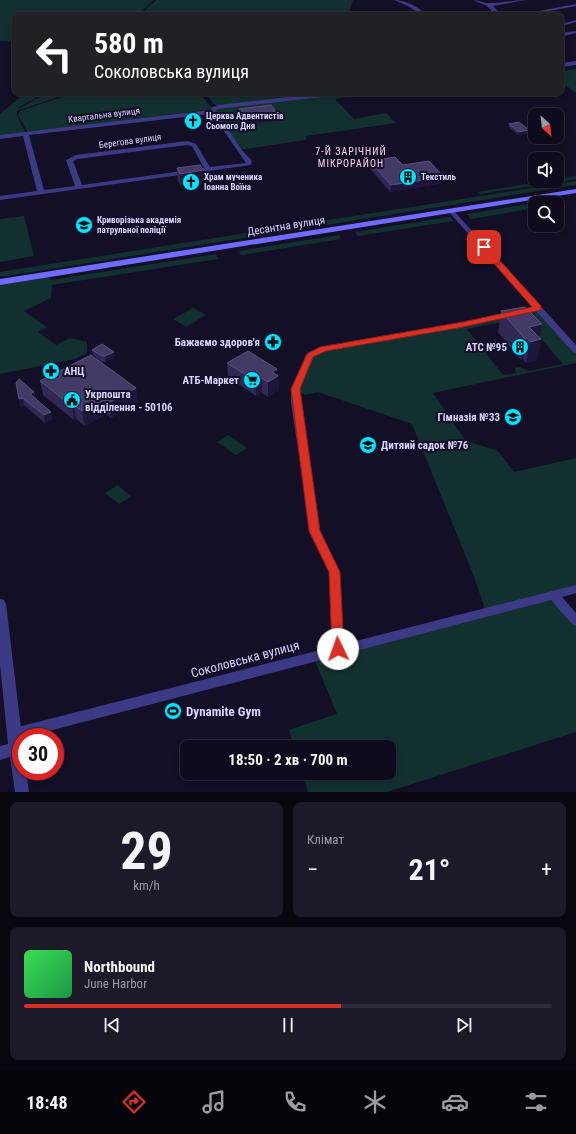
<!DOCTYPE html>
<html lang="uk">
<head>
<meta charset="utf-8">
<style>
	body { margin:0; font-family:"Roboto Condensed",sans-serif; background:#1c1929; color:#f1f3f6; height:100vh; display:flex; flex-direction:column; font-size:15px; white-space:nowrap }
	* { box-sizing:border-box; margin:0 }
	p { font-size:13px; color:#9b9ba3 }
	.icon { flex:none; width:22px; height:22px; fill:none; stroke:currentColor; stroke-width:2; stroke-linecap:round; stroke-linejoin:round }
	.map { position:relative; height:792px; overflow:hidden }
	.side { display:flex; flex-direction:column; gap:10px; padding:10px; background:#08060f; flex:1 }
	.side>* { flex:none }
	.top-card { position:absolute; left:12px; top:12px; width:552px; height:84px; border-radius:8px; box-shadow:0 2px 6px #0003,0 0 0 1px #2e2b3b; background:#202124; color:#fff; overflow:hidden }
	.needle { width:26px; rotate:153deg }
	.buttons { position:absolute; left:528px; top:108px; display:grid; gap:8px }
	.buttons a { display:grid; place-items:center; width:36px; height:36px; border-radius:8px; background:#0e0b1c; box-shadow:0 2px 6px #0003,0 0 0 1px #2e2b3b; font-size:20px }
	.speed { position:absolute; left:12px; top:728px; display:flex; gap:8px; font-size:20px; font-weight:700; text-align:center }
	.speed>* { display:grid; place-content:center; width:52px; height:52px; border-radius:50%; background:#0e0b1c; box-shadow:0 2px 6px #0003,0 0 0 1px #2e2b3b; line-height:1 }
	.speed .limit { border:6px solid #d22; background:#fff; color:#111 }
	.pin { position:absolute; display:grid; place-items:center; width:34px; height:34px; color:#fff; margin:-17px; border-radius:8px; box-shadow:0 2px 6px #0006 }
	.me { position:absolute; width:44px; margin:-22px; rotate:357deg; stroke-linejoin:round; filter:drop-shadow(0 0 3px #0008) }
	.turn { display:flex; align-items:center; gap:14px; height:84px; padding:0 16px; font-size:18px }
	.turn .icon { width:52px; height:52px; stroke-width:2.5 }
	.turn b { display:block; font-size:28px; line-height:34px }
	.big { font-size:30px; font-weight:700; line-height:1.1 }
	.side .card { flex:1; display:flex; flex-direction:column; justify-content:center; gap:6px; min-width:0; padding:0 14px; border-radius:8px; background:#1c1929 }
	.side .dial { align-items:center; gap:0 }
	.dial b { font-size:52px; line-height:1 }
	.song { display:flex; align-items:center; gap:12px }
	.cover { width:48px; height:48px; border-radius:6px; background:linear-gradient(135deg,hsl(130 70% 55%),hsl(140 70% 35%)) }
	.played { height:4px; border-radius:2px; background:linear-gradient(90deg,#d93025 60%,#2e2b3b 60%) }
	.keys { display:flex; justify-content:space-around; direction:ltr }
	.heat { display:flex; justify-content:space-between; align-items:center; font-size:22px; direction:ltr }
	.side .tiles { flex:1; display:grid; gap:10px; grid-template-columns:1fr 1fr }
	.card:last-child { grid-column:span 2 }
	.trip { position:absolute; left:180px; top:740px; width:216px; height:40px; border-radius:8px; background:#0e0b1c; box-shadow:0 2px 6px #0003,0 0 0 1px #2e2b3b; font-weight:700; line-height:40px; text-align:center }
	.tab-bar { display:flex; height:64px; justify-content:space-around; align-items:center; background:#06040b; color:#9b9ba3 }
	.tab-bar .icon { width:28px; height:28px }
	.tab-bar .selected { color:#d93025 }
	.tab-bar b { font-size:18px; color:#f1f3f6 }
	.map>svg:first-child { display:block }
	.green { fill:#12302f; fill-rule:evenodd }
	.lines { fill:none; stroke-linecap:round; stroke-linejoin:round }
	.minor { fill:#3d3a85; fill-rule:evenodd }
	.tertiary { fill:#3d3a85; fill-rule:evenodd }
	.secondary { fill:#6f6bff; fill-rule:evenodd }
	.wall { fill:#312854 }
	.shaded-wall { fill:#1d163a }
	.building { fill:#433a66; stroke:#5a527e }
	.route { fill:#d93025; stroke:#8d1f18 }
	.labels { text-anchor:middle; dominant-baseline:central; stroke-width:4; stroke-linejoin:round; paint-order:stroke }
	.far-street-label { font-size:9px; fill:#d9d4ff; stroke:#130f26 }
	.far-poi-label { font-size:9px; font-weight:bold; fill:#d9d4ff; stroke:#130f26; text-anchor:start }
	.far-neighbourhood-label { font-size:10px; letter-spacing:1px; fill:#ffd6f0; stroke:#130f26 }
	.street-label { font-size:11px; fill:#d9d4ff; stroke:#130f26 }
	.poi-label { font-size:11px; font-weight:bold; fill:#d9d4ff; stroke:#130f26; text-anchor:end }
	.near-street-label { font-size:13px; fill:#d9d4ff; stroke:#130f26 }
	.near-poi-label { font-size:13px; font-weight:bold; fill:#d9d4ff; stroke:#130f26; text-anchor:start }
</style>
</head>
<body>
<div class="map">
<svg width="576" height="792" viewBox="0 0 576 792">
	<rect width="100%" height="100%" fill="#130f26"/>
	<g class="green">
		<polygon points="0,0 154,0 138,15 15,15 15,42 0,41"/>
		<polygon points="156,0 353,0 348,15 140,15"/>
		<polygon points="576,69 576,93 561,82 561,71"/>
		<polygon points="25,93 45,93 19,107 18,109 47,93 70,93 17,111 17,115 26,134 0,137 0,114"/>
		<polygon points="79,93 84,95 125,93 126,96 164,93 199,93 213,109 28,133 18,115 20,111 68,95"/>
		<polygon points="205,93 331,93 220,106 215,105"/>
		<polygon points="340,93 376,93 335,99 354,119 386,113 396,123 306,136 306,140 239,150 214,113 214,108"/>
		<polygon points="576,176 576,179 480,194 477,192 544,181 557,181 557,179"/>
		<polygon points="576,181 576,185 0,277 0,272"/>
		<polygon points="535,203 535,208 471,219 467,214"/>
		<polygon points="24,216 34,256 0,262 0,219"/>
		<polygon points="450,217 453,221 358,236 355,232"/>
		<polygon points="339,235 341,239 241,255 239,251"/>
		<polygon points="216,254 218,259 52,285 51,298 24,311 47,327 38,332 56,345 70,338 87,342 87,353 75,359 0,374 0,285 50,277 51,280"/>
		<polygon points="193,308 206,315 186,327 173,319"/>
		<path d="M538,308L576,350V363L433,393L466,441L498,451L514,472L576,458V589L554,595L576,621V732L387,792H308L302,773H389V747H294L289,730L337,714L313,656L486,612L473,574L412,424L318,392L305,395L295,389L310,355L323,349L463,325ZM523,318L563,364L529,371L520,367L515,368L516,373L503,375L467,329Z"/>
		<polygon points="228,435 247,448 236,455 217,442"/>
		<polygon points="118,485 131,497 119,504 105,493"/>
	</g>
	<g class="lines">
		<g class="minor">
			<path d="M394,0C406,0 418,7 427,15H422L408,6Z"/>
			<path d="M473,0C479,0 485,4 491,3C503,3 514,0 526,0L493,6L501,15H496L487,6Z"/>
			<polygon points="576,4 576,6 528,15 518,15"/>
			<polygon points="576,20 576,22 561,26 561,24"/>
			<polygon points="576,31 576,33 561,37 561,33"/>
			<polygon points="576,61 576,65 561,67 561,63"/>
			<path d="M325,93H343L340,95L217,109L215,112L219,116L241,149L252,161L251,165L0,200V196L37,191L23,136L0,139V135L210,110L212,109V107L219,105ZM210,114L215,118L246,163L210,167L196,144L187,141L76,155L66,160L75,186L44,190L29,135ZM187,145L192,146L204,168L82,185L73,161L77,159Z"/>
			<polygon points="451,209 453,210 576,345 576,353 573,352 536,311 463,327 325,351 314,357 299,389 301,402 320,531 339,572 344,644 576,585 576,593 562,597 576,613 576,626 572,624 551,600 14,740 9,738 8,734 9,730 14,728 332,647 329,572 310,531 291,402 291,389 307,353 320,347 463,323 533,307 449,212 448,211"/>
		</g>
		<polygon class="tertiary" points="0,599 4,600 6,604 22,737 21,771 26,771 29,792 15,792 10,757 0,760 0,746 8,744 0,664"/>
		<polygon class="secondary" points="576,189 576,193 0,285 0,279"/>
	</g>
	<g class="wall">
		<polygon points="239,109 276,121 252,124 252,126 245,127 239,117"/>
		<polygon points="509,124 529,130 528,133 518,135 509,127"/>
		<polygon points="370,161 403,165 443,183 390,192 369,167"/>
		<polygon points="177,168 203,170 204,183 181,186 178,181"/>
		<polygon points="501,311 542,324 539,338 541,339 537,360 526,363 523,359 521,360 498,332"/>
		<polygon points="92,350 114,352 114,358 106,362 102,362 93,355"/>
		<polygon points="227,363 277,375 278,376 279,390 268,397 262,393 256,396 228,377"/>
		<polygon points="40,381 136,388 138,403 111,418 106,414 85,426 76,419 74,420 43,395"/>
		<polygon points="34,392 36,399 51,412 52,419 45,423 24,405 21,407 19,399"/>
	</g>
	<g class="shaded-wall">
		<polygon points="276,112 276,121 252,124 252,126 245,127 245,118 250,115"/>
		<polygon points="529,130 528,133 518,135 519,132"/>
		<polygon points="203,170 204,183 181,186 180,174"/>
		<polygon points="444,177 443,183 390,192 391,185"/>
		<polygon points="542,324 539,340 541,339 537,360 526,363 530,342 527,338 523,359 521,360 525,339 529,327"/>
		<polygon points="114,352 114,358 106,362 105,356"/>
		<polygon points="277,369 277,377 278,376 279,390 268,397 268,382 272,372"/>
		<polygon points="262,378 262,393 256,396 256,381"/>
		<polygon points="136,388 138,403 111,418 108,403"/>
		<polygon points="34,392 36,400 30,394"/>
		<polygon points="23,398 24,405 21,407 19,399"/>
		<polygon points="104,400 106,414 85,426 82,411"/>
		<polygon points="74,405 76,419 74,420 72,406"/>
		<polygon points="51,412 52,419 45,423 44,415"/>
	</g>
	<g class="building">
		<polygon points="271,105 276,112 250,115 251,117 245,118 239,109"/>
		<polygon points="519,122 529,130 519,132 509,124"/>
		<polygon points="395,157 403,165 429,161 444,177 391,185 370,161"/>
		<polygon points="200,165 203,170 180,174 177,168"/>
		<polygon points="525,307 542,324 529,327 541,339 530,342 527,338 525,339 501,311"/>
		<polygon points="102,344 114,352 105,356 102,356 92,350"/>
		<polygon points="248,351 277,369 272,372 278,376 268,382 262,378 256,381 227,363"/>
		<polygon points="91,355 136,388 108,403 104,400 82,411 74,405 72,406 40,381"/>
		<polygon points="19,379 34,392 30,394 51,412 44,415 23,398 19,399 16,383"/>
	</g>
	<polygon class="route" points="481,245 486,245 541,306 541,310 463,327 326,351 313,357 300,389 320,531 340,572 344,649 342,653 338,654 334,653 332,649 329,572 309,531 291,389 307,354 320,347 463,322 532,307 481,249"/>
	<defs>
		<g id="church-disc" transform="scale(0.9)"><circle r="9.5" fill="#00e5ff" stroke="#130f26"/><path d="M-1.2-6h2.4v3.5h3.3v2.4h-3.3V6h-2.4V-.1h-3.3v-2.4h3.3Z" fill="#111"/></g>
		<g id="building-disc" transform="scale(0.9)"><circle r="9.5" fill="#00e5ff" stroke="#130f26"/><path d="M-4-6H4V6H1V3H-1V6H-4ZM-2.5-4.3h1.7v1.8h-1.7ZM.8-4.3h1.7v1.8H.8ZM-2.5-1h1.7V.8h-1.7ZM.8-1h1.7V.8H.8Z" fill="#111"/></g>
		<g id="university-disc" transform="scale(0.9)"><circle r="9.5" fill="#00e5ff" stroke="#130f26"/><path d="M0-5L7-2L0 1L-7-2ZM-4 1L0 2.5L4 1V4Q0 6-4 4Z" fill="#111"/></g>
		<g id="pharmacy-disc" transform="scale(0.9)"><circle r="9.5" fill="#00e5ff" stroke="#130f26"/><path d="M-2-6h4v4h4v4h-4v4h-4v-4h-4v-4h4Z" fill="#111"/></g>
		<g id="supermarket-disc" transform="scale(0.9)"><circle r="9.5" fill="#00e5ff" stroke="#130f26"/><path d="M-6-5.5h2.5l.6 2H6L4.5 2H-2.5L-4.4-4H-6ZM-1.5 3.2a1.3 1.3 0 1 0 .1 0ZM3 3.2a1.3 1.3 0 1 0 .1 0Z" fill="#111"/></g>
		<g id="civic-disc" transform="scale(0.9)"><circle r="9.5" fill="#00e5ff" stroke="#130f26"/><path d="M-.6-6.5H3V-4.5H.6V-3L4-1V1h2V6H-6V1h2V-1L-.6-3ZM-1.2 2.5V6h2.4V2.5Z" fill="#111"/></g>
		<g id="school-disc" transform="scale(0.9)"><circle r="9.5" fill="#00e5ff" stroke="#130f26"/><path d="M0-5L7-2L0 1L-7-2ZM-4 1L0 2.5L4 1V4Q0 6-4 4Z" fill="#111"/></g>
		<g id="stadium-disc" transform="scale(0.9)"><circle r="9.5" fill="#00e5ff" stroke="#130f26"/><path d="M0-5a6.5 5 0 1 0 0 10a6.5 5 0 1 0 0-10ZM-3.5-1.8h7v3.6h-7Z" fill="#111"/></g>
	</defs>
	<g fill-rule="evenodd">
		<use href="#church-disc" x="193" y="121"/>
		<use href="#building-disc" x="408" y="177"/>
		<use href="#church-disc" x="191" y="182"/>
		<use href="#university-disc" x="84" y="225"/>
		<use href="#pharmacy-disc" x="273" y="342"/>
		<use href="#building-disc" x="520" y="347"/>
		<use href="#pharmacy-disc" x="51" y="371"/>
		<use href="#supermarket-disc" x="252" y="380"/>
		<use href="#civic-disc" x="72" y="400"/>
		<use href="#school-disc" x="513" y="417"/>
		<use href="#school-disc" x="368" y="445"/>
		<use href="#stadium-disc" x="173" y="711"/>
	</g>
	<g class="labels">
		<g class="far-street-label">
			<text transform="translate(104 115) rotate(-7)">Квартальна вулиця</text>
			<text transform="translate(130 141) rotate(-8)">Берегова вулиця</text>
		</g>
		<g class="far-poi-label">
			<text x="206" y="116">Церква Адвентистів<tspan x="206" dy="10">Сьомого Дня</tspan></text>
			<text x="204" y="177">Храм мученика<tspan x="204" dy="10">Іоанна Воїна</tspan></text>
			<text x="421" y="177">Текстиль</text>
			<text x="97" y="220">Криворізька академія<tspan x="97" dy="10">патрульної поліції</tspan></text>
		</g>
		<g class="far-neighbourhood-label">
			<text x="351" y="151">7-Й ЗАРІЧНИЙ<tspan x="351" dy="12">МІКРОРАЙОН</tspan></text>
		</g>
		<g class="street-label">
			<text transform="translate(286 226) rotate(-9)">Десантна вулиця</text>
		</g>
		<g class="poi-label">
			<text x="260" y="342">Бажаємо здоров'я</text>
			<text x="507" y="347">АТС №95</text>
			<text x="64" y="371" text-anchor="start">АНЦ</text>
			<text x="239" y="380">АТБ-Маркет</text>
			<text x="85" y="394" text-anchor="start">Укрпошта<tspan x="85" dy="13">відділення - 50106</tspan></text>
			<text x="500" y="417">Гімназія №33</text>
			<text x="381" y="445" text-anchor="start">Дитяий садок №76</text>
		</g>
		<g class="near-street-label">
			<text transform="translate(245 659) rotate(-15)">Соколовська вулиця</text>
		</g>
		<g class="near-poi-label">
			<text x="186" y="711">Dynamite Gym</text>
		</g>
	</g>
</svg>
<div class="buttons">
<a><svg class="needle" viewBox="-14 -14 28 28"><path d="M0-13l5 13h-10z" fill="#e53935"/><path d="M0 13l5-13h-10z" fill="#9b9ba3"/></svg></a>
<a><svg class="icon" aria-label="sound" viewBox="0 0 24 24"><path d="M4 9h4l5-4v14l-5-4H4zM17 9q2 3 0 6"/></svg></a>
<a><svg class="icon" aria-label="search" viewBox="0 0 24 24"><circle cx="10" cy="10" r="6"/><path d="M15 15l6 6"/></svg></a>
</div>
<div class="speed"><div class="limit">30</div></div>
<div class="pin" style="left:484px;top:247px;background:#d93025"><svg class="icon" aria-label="arrive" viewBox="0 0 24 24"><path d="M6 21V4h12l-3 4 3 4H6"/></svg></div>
<svg class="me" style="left:338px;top:649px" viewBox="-20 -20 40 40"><circle r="19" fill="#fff"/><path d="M0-13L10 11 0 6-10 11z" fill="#d93025"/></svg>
<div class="trip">18:50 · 2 хв · 700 m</div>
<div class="top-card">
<div class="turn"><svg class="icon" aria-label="left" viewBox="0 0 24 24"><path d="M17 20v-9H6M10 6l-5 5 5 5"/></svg><div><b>580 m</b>Соколовська вулиця</div></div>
</div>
</div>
<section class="side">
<div class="tiles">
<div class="card dial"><b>29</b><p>km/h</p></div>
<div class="card"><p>Клімат</p>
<div class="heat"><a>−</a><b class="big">21°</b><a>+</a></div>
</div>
<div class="card">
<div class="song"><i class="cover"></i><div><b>Northbound</b><p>June Harbor</p></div></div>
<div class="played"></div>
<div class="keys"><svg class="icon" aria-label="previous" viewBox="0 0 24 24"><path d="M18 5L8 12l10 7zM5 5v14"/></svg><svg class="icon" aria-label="pause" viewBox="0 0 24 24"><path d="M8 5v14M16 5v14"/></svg><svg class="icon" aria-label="next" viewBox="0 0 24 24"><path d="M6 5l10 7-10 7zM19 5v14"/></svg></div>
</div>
</div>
</section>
<nav class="tab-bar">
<b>18:48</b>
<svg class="icon selected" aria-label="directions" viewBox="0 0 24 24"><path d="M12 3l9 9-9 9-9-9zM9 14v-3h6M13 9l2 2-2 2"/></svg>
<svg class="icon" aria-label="music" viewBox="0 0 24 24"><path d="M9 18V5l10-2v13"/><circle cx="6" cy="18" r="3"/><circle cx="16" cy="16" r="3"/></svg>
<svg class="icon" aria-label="phone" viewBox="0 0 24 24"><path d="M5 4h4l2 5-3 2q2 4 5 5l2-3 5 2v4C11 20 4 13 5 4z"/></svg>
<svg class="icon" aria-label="climate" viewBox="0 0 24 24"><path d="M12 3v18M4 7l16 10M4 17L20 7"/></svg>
<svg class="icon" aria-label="car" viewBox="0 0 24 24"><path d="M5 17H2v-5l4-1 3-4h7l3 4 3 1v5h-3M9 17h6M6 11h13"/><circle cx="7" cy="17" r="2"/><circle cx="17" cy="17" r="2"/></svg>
<svg class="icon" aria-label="filters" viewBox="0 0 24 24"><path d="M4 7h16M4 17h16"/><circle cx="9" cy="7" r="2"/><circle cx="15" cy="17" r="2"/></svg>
</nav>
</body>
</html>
